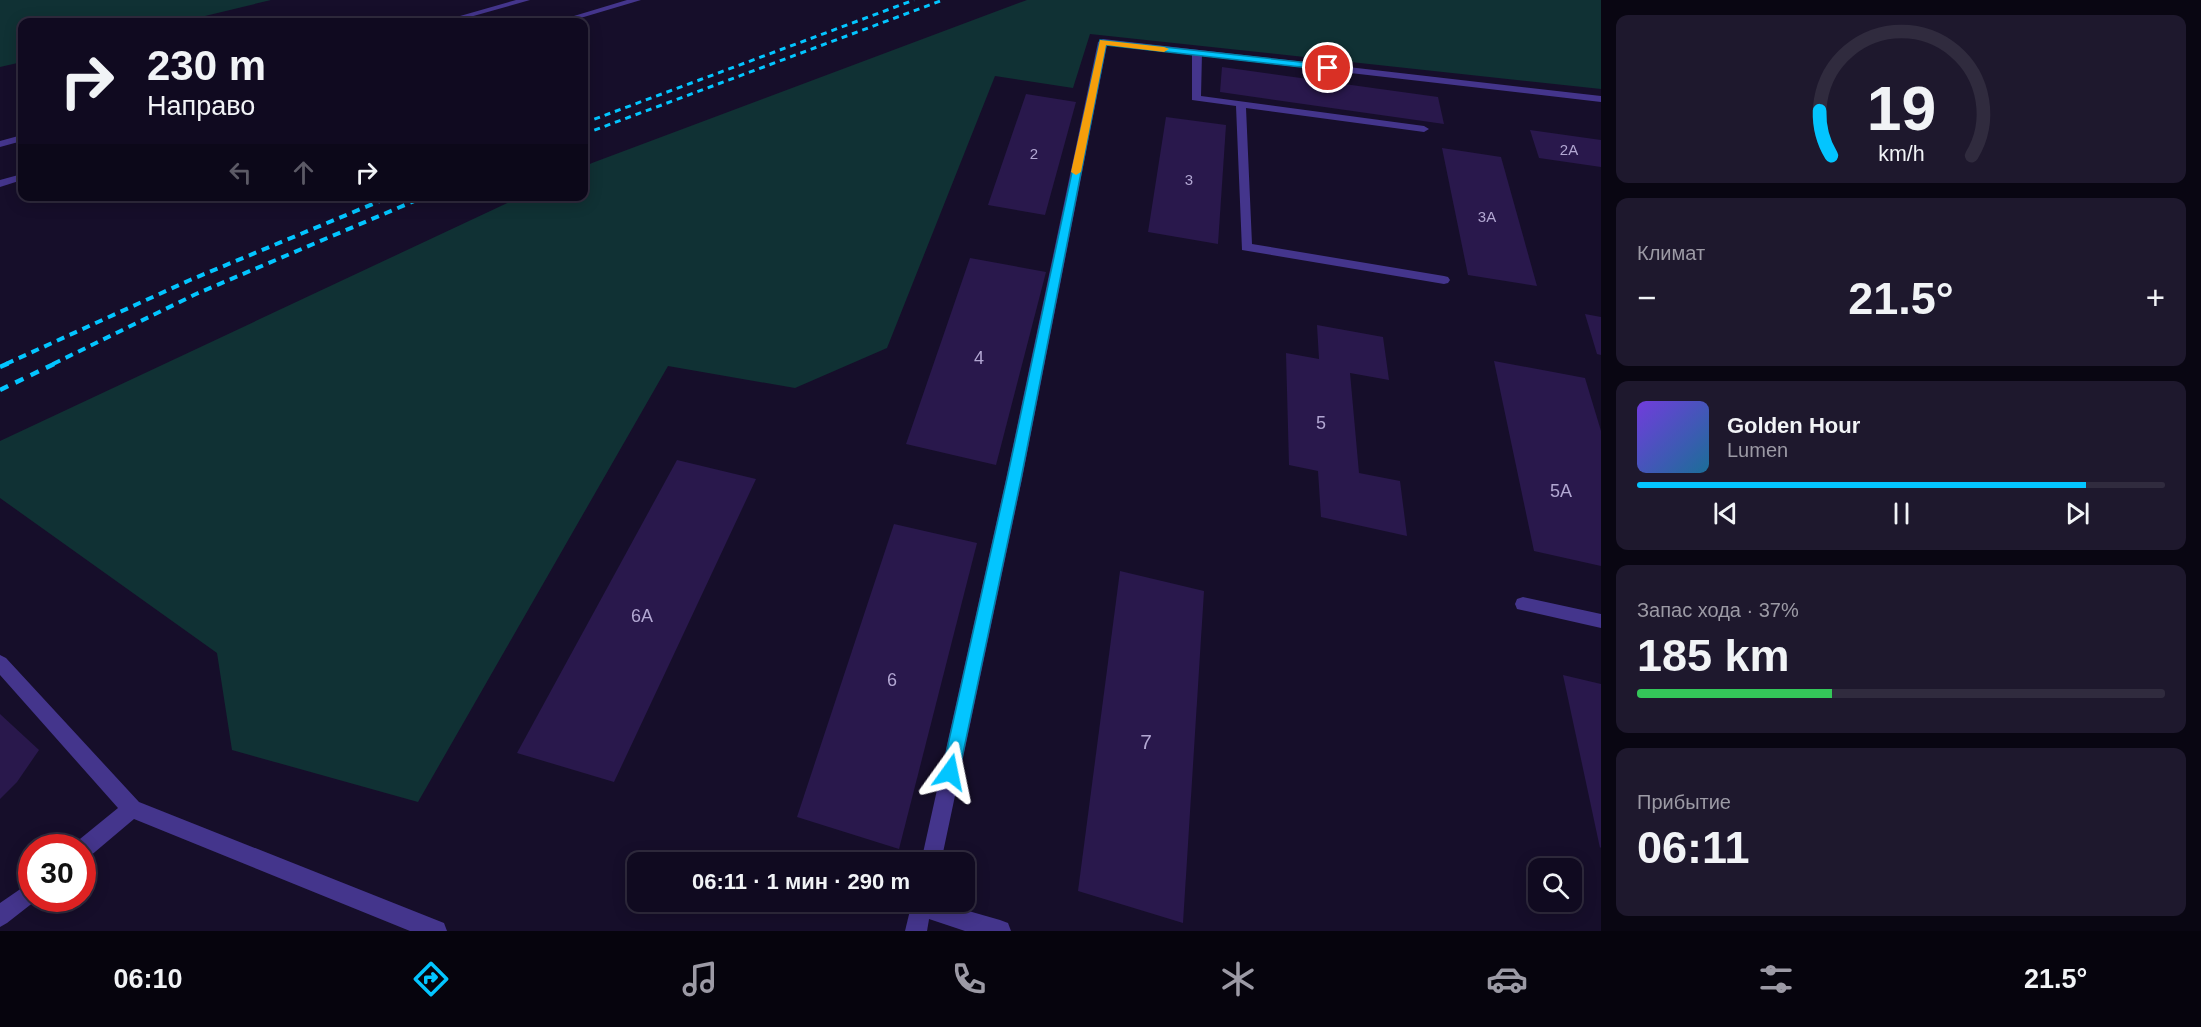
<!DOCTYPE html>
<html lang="ru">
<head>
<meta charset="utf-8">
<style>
	body { margin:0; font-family:Arial,sans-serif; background:#1e182d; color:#f1f3f6; height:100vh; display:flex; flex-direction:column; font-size:22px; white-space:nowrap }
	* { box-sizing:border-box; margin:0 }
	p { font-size:20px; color:#9c9aa5 }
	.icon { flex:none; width:33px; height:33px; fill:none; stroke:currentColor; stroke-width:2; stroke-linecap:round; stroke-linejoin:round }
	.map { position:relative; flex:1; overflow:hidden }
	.panel { display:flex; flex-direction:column; gap:15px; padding:15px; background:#090612; width:600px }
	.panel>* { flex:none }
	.banner { position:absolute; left:18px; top:18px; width:570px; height:183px; border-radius:12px; box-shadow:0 3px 15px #0003,0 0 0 2px #302b3e; background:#100a20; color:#f1f3f6; overflow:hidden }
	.buttons { position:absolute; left:1528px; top:858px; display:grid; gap:12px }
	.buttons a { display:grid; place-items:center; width:54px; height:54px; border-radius:12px; background:#100a20; box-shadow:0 3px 15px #0003,0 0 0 2px #302b3e; font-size:30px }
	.speed { position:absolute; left:18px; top:834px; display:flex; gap:12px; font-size:30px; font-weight:700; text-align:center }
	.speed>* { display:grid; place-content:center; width:78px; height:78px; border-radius:50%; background:#100a20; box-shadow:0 3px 15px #0003,0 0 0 2px #302b3e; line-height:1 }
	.speed .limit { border:9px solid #d22; background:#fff; color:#111 }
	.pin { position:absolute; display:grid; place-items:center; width:51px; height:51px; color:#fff; margin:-26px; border:3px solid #fff; border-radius:50%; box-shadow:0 2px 6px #0007 }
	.me { position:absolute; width:66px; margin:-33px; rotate:12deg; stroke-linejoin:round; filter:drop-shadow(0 0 4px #0008) }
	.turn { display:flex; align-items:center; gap:21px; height:126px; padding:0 30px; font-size:27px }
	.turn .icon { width:78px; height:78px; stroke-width:2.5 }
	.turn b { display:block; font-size:42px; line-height:51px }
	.lanes { display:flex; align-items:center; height:57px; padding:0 30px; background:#0003; justify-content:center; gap:30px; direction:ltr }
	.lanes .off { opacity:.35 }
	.big { font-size:45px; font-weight:600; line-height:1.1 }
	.panel .widget { flex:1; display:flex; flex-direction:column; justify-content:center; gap:9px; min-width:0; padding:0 21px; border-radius:12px; background:#1e182d }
	.panel .dial { align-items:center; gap:0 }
	.dial svg { height:156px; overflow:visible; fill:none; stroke:#302b3e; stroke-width:7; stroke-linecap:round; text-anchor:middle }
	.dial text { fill:#f1f3f6; stroke:none }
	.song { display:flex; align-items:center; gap:18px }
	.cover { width:72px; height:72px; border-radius:9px; background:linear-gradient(135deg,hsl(260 70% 55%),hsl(200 70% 35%)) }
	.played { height:6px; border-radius:3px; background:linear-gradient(90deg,#03c5ff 85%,#302b3e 85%) }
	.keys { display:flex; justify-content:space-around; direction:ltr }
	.heat { display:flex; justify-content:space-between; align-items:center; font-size:33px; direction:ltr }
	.charge { height:9px; border-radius:4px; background:linear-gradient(90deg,#34c759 37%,#302b3e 0) }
	.trip { position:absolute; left:627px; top:852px; width:348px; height:60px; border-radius:12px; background:#100a20; box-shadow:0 3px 15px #0003,0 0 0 2px #302b3e; font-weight:600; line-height:60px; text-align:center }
	.tab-bar { display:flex; height:96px; justify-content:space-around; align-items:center; background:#06040d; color:#9c9aa5 }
	.tab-bar .icon { width:42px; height:42px }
	.tab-bar .on { color:#03c5ff }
	.tab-bar b { font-size:27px; color:#f1f3f6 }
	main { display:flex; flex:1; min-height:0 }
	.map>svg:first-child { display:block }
	.green { fill:#103134 }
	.building { fill:#29184c }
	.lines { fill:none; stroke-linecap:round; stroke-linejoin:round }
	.service { fill:#44358c; fill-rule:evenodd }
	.minor { fill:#44358c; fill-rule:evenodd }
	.rail-far2 { stroke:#03c5ff; stroke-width:3; stroke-dasharray:6 5; stroke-linecap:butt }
	.rail-far1 { stroke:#03c5ff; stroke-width:4; stroke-dasharray:8 6; stroke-linecap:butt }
	.rail { stroke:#03c5ff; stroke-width:4.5; stroke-dasharray:9 8; stroke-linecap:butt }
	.route { fill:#03c5ff; stroke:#0280a6; stroke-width:1.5 }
	.slow { fill:#f59e0b }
	.labels { text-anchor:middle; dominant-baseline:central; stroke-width:6; stroke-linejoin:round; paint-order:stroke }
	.far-number-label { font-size:15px; fill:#b2a7d2 }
	.number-label { font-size:18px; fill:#b2a7d2 }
	.near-number-label { font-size:21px; fill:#b2a7d2 }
</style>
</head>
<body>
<main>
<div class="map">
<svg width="1601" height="931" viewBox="0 0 1601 931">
	<rect width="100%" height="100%" fill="#160e2a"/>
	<g class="green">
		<polygon points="0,0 271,0 180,22 22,22 22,62 0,67"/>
		<polygon points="1027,0 1601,0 1601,89 1090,34 1073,88 995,76 887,348 795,388 668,366 418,802 232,750 217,653 0,498 0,441 520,197 584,196 584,167 592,163"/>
	</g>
	<g class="building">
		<polygon points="1222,67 1438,97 1444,124 1220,92"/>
		<polygon points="1026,94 1076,102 1045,215 988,205"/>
		<polygon points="1166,117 1226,125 1218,244 1148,232"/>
		<polygon points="1530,130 1601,140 1601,167 1539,158"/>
		<polygon points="1442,148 1501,157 1537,286 1468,275"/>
		<polygon points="970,258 1046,272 996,465 906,444"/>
		<polygon points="1585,314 1601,317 1601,355 1597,354"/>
		<polygon points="1317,325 1383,337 1389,380 1350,373 1359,473 1400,481 1407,536 1321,517 1318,471 1289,465 1286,353 1319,359"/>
		<polygon points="1494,361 1585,378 1601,431 1601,566 1534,551"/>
		<polygon points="677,460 756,479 614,782 517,753"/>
		<polygon points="894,524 977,543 899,849 797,817"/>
		<polygon points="1120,571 1204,591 1183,923 1078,891"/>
		<polygon points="1563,675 1601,684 1601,847 1600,848"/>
		<polygon points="0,714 39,750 17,782 0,799"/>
	</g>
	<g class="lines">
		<g class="service">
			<polygon points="516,0 530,0 452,22 439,22"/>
			<polygon points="627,0 641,0 567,22 554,22"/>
			<polygon points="1197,50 1202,53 1201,96 1424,126 1429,129 1424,132 1246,108 1252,244 1444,276 1448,277 1450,280 1448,283 1444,284 1242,250 1236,106 1192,100 1192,53"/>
			<polygon points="22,135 22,141 0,147 0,141"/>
			<polygon points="22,174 22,180 0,187 0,180"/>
			<polygon points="1523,597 1601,614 1601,628 1517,609 1515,604 1517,599"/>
			<polygon points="0,655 6,658 139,802 444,923 447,931 410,931 134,819 89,857 82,860 82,848 73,848 75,843 118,808 0,675"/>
			<polygon points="32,881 32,898 39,898 7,923 0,927 0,903"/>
			<polygon points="913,902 937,902 1000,920 1008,923 1011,931 965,931 914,914 911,907"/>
		</g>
		<g class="minor">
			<polygon points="1103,39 1601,96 1601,102 1107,45 1022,479 941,862 921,862 1006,479 1098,42"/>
			<polygon points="912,902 932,902 927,931 905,931"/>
		</g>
		<g class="rail-far2">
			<polyline points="584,123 914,0"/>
			<polyline points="584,134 943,0"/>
		</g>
		<g class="rail-far1">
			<polyline points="6,364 190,280 392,196"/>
			<polyline points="53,364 196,294 426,196"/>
		</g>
		<g class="rail">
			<polyline points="0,367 9,363"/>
			<polyline points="0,390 56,363"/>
		</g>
	</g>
	<polygon class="route" points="1100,40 1328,65 1333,68 1328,70 1106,45 1021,479 959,772 957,778 950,780 944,778 942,772 1007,479"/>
	<polygon class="slow" points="1100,40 1164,47 1169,49 1164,52 1106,45 1081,172 1076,175 1071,172"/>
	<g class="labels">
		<g class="far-number-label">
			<text x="1569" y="149">2А</text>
			<text x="1034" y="153">2</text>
			<text x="1189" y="179">3</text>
			<text x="1487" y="216">3А</text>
		</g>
		<g class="number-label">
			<text x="979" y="358">4</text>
			<text x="1321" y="423">5</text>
			<text x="1561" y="491">5А</text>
			<text x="642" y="616">6А</text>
			<text x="892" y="680">6</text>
		</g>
		<g class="near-number-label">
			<text x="1146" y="741">7</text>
		</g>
	</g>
</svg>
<div class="buttons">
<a><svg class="icon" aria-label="search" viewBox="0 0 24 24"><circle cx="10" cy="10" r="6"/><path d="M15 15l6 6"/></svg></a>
</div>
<div class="speed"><div class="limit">30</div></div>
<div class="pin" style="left:1328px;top:68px;background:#d93025"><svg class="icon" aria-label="arrive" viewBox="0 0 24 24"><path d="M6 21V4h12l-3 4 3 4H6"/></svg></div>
<svg class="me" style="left:950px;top:772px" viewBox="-20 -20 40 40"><path d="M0-17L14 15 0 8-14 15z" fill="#03c5ff" stroke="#fff" stroke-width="4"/></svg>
<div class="trip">06:11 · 1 мин · 290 m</div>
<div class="banner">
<div class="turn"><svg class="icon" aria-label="right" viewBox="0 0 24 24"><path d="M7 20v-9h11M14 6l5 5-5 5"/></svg><div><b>230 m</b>Направо</div></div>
<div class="lanes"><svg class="icon off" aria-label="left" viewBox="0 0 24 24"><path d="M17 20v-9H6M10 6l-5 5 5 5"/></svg><svg class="icon off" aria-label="ahead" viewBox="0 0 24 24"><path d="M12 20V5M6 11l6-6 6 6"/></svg><svg class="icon" aria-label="right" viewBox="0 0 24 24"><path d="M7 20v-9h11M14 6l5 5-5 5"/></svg></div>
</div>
</div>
<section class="panel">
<div class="widget dial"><svg viewBox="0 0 100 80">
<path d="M14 69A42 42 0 1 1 86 69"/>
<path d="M14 69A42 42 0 0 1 8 46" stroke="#03c5ff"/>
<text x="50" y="56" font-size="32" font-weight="700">19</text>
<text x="50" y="72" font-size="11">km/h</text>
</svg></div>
<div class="widget"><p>Климат</p>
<div class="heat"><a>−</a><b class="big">21.5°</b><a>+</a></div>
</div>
<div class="widget">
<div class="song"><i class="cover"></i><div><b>Golden Hour</b><p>Lumen</p></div></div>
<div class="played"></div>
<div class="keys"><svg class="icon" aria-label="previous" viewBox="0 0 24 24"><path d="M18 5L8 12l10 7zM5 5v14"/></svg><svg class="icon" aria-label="pause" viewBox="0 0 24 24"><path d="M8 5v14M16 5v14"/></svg><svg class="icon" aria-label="next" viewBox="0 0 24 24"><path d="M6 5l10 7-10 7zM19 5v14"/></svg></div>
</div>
<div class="widget"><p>Запас хода · 37%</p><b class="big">185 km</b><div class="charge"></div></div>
<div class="widget"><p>Прибытие</p><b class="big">06:11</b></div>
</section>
</main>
<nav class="tab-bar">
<b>06:10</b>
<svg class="icon on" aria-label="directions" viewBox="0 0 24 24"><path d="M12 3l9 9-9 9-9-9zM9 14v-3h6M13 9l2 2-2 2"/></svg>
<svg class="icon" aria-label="music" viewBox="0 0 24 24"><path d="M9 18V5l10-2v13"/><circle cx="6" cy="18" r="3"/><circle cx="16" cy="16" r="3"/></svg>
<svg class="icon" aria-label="phone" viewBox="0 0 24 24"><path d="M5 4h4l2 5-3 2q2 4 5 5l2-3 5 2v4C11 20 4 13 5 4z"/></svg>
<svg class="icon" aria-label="climate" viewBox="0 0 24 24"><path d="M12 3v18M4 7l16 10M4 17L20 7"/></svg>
<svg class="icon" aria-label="car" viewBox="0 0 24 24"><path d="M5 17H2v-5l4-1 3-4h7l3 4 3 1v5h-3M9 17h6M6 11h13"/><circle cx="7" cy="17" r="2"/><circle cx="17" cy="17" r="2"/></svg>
<svg class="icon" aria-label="filters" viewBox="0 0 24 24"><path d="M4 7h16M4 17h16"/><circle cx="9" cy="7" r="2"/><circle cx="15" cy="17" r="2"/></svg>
<b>21.5°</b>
</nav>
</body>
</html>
